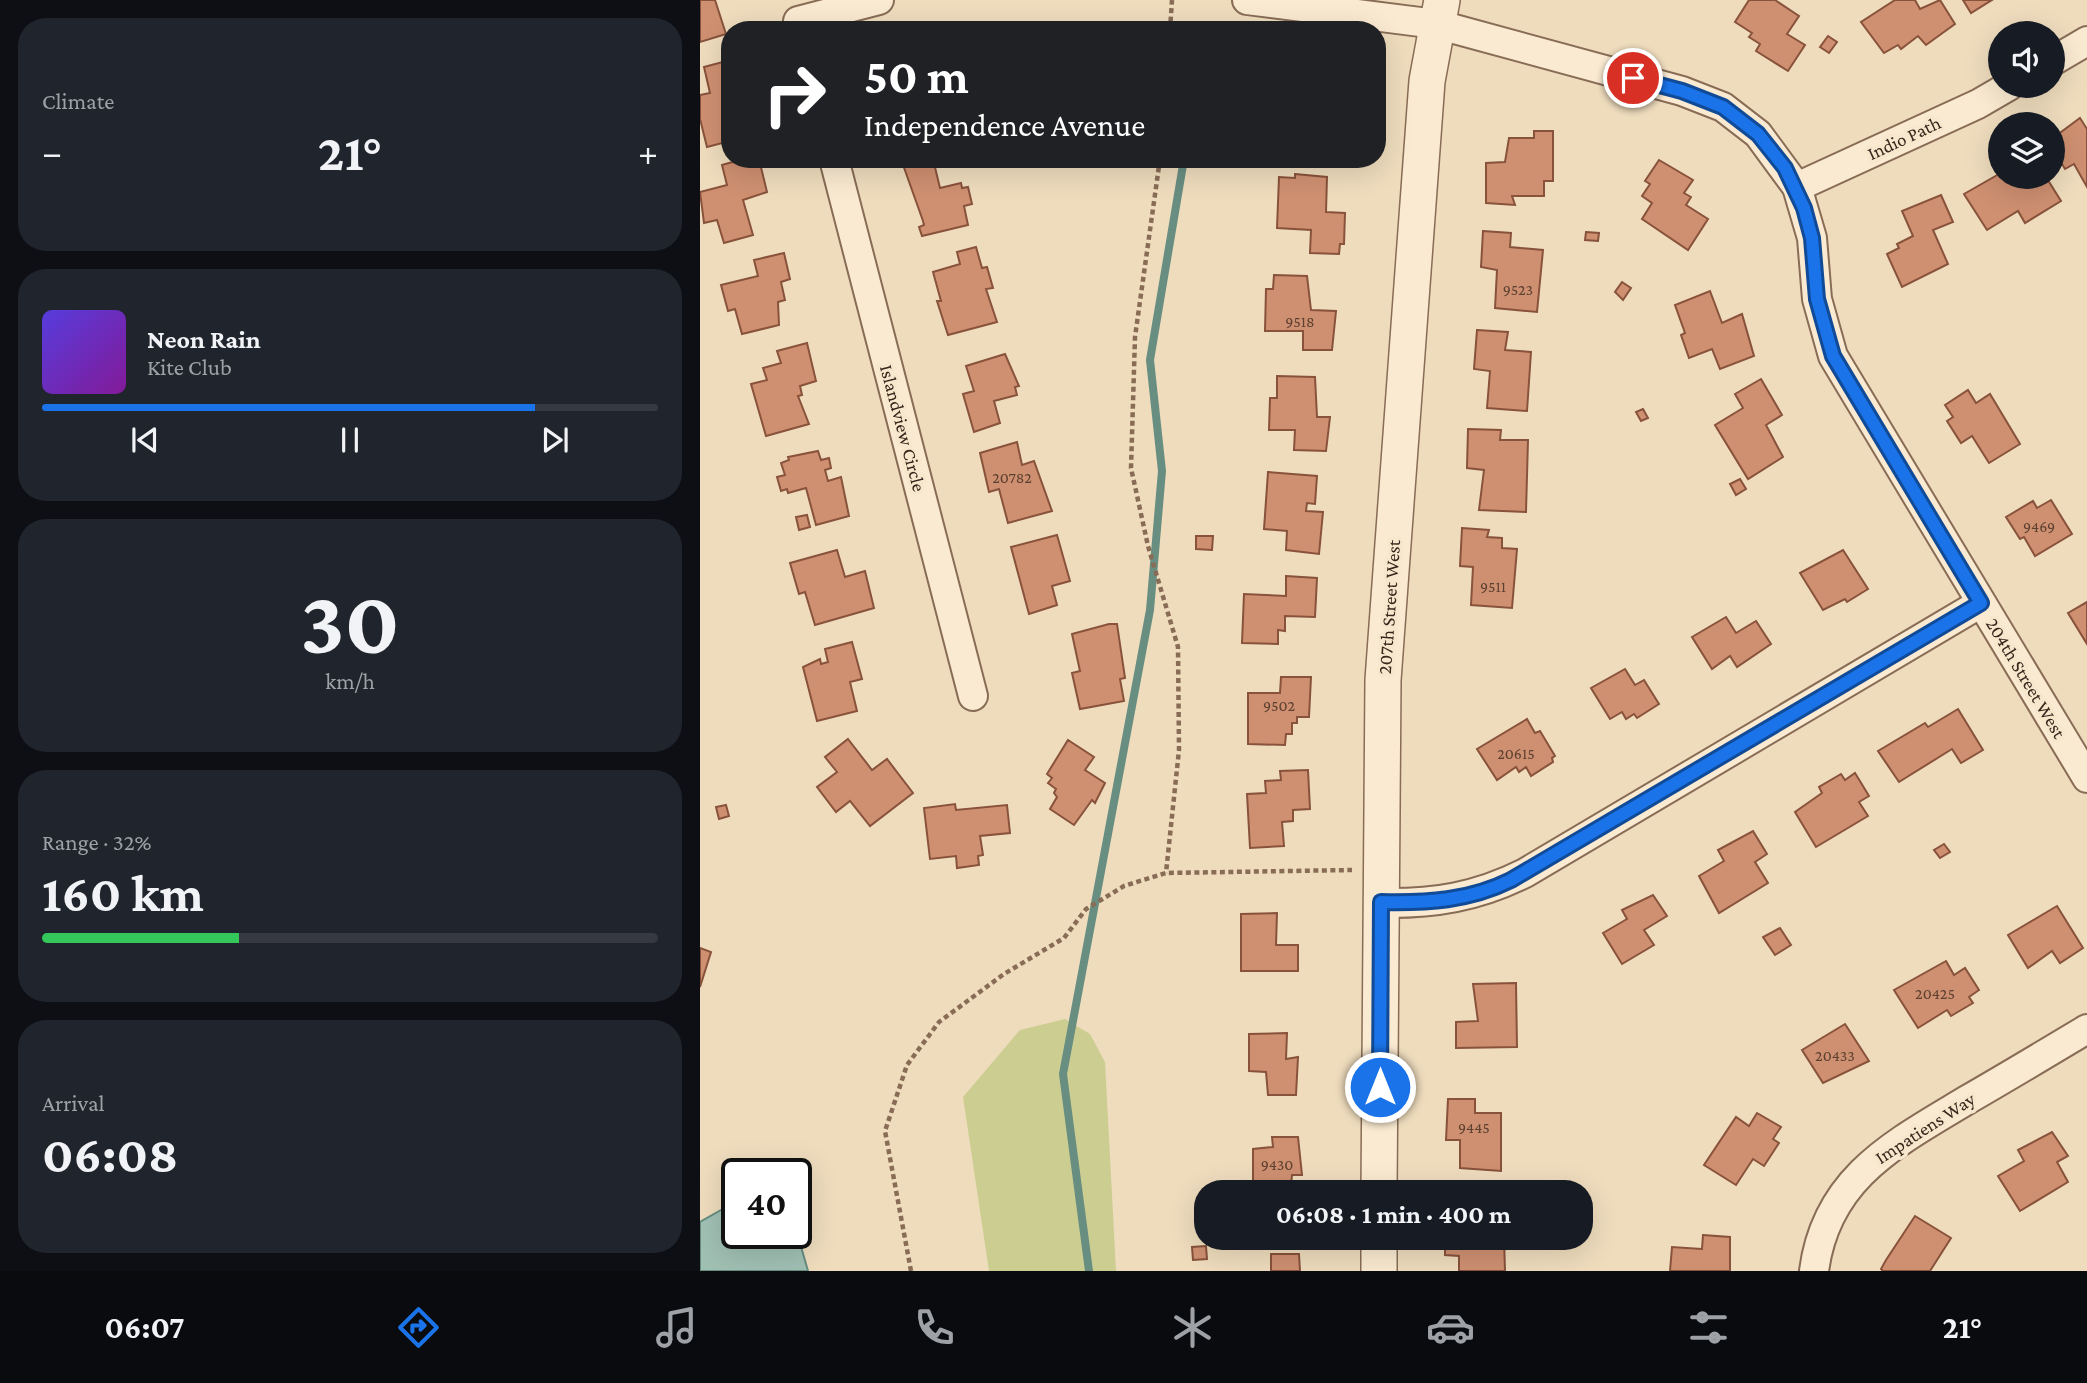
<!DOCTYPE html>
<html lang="en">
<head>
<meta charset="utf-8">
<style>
	body { margin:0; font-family:"Crimson Pro",serif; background:#20242c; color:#f1f3f6; height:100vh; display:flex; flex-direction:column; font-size:26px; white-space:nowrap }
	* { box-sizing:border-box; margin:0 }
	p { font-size:23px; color:#9ea1a6 }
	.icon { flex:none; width:38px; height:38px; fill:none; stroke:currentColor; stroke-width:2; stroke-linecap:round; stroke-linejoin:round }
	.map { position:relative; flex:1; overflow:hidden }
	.panel { display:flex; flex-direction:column; gap:18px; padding:18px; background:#0d0f14; width:700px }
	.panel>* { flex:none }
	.hud { position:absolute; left:21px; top:21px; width:665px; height:147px; border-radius:28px; box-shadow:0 7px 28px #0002; background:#202124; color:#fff; overflow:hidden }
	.fabs { position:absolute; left:1288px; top:21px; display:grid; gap:14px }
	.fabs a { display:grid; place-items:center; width:77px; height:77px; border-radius:50%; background:#171b24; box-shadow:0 7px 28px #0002; font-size:35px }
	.speed { position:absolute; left:21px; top:1158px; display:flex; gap:14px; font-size:35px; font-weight:700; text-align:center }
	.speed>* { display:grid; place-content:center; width:91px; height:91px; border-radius:50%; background:#171b24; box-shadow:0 7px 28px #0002; line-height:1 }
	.speed .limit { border:4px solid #111; border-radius:10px; background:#fff; color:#111 }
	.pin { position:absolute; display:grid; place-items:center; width:60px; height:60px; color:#fff; margin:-30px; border:4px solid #fff; border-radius:50%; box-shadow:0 2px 7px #0007 }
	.me { position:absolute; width:77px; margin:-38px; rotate:0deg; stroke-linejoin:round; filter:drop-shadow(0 0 5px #0008) }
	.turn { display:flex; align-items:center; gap:24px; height:147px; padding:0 28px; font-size:32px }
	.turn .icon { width:91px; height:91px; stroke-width:2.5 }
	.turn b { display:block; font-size:49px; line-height:60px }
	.big { font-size:52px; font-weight:700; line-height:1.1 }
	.panel .tile { flex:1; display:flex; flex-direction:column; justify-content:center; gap:10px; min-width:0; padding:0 24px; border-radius:28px; background:#20242c }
	.panel .dial { align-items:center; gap:0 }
	.dial b { font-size:91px; line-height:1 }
	.song { display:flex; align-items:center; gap:21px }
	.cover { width:84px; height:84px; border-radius:10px; background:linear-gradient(135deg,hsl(250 70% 55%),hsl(290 70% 35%)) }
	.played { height:7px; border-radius:4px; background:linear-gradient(90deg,#1a73e8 80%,#363941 80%) }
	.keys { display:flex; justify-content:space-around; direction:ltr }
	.heat { display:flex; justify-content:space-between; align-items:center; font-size:38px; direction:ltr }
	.charge { height:10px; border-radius:5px; background:linear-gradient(90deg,#34c759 32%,#363941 0) }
	.trip { position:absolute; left:494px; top:1180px; width:399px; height:70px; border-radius:28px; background:#171b24; box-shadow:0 7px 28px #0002; font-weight:700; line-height:70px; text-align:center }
	.tabs { display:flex; height:112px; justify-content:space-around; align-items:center; background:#090b0e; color:#9ea1a6 }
	.tabs .icon { width:49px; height:49px }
	.tabs .active { color:#1a73e8 }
	.tabs b { font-size:32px; color:#f1f3f6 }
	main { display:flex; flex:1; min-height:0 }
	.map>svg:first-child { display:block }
	.green { fill:#cccd91 }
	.water { fill:#a1c0b4; stroke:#688e81; stroke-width:2 }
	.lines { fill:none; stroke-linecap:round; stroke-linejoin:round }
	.stream { stroke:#688e81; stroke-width:8 }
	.building { fill:#cf9071; stroke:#88523b; stroke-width:2 }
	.minor-casing { stroke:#886c56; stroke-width:32 }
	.tertiary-casing { stroke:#886c56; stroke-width:38 }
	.path { stroke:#886c56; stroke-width:4.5; stroke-dasharray:5 3.5; stroke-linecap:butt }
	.minor { stroke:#faead1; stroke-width:28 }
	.tertiary { stroke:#faead1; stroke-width:35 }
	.route-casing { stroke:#114b97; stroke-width:18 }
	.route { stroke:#1a73e8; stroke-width:12 }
	.labels { text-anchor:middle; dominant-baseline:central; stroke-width:7; stroke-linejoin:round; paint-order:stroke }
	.number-label { font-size:16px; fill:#5c4030 }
	.street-label { font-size:19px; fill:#36261b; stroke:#f6e7cd }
</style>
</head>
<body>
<main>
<section class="panel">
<div class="tile"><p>Climate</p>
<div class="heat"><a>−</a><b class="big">21°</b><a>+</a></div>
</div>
<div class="tile">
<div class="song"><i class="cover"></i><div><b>Neon Rain</b><p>Kite Club</p></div></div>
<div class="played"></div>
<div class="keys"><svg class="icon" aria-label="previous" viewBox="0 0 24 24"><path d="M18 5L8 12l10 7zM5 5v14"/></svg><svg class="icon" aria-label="pause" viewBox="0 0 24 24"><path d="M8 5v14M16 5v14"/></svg><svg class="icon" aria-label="next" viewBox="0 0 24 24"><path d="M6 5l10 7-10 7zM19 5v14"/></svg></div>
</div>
<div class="tile dial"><b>30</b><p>km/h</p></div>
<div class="tile"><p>Range · 32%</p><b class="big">160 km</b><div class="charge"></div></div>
<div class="tile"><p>Arrival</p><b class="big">06:08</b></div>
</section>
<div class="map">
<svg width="1387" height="1271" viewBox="0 0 1387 1271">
	<rect width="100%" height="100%" fill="#efdcbd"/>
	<polygon class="green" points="365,1019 390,1034 405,1062 416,1271 289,1271 263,1097 320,1030"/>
	<polygon class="water" points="37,1201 37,1234 96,1234 96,1229 108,1271 0,1271 0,1222"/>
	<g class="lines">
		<polyline class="stream" points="389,1271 363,1074 450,610 462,471 450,360 484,159"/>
	</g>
	<g class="building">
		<polygon points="0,0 15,0 26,34 0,42"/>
		<polygon points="1049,0 1075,0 1099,16 1087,34 1105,45 1088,71 1056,51 1060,44 1049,37 1052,33 1035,22"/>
		<polygon points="1195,0 1215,0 1220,9 1240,0 1255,24 1226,45 1218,36 1201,49 1198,45 1184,53 1161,22"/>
		<polygon points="1263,0 1292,0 1271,13"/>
		<polygon points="1128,36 1137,42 1129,53 1120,47"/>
		<polygon points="30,60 30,141 7,147 0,119 0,95 10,93 4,67"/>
		<polygon points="1380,118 1387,129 1387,187 1374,164 1365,169 1353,149 1353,138"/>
		<polygon points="834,131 853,131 853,181 844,181 844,196 812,196 815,205 786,203 786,163 805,162 809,138 834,138"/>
		<polygon points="43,159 59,159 67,192 43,200 53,235 24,243 17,220 4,223 0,192 27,185 22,165"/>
		<polygon points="211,159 233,159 240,188 261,183 262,188 268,187 272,204 264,206 268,225 222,236 219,227 224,225 223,221 202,162"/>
		<polygon points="959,160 993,180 984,193 991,197 986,205 1008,219 988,250 942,219 952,203 942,196 950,184 945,181"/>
		<polygon points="1300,168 1300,177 1346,177 1361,201 1325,223 1318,211 1287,230 1264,194 1299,174 1296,170"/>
		<polygon points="595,174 627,177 626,212 645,213 644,244 640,244 639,254 610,253 611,230 577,228 579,177 595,178"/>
		<polygon points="1241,195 1253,222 1233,230 1248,264 1202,287 1187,254 1199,248 1197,244 1213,236 1202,211"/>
		<polygon points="783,231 811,233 810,247 843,250 837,312 795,308 797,270 781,267"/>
		<polygon points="886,232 899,233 898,241 885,240"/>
		<polygon points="276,247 282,268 287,267 293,288 286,289 297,322 248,335 237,301 241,301 233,272 260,264 257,252"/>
		<polygon points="84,253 90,279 81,282 85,300 78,302 79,325 42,334 35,309 28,311 21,285 58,276 54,260"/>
		<polygon points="574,275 607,276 611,310 636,311 632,350 603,350 603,331 565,331 566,289 573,289"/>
		<polygon points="922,282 931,288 923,300 915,292"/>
		<polygon points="1010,291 1022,323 1042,314 1054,356 1020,369 1012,349 989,358 981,335 985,333 975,305"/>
		<polygon points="777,330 808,332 805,350 831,352 827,411 787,408 790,371 774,369"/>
		<polygon points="107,343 116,381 100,386 102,395 98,396 109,424 66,436 51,384 67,380 63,368 81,363 77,351"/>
		<polygon points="305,354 319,386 315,387 317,395 294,401 300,423 274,432 263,394 274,391 266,366"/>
		<polygon points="577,376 615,377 617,417 630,417 626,451 594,450 595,430 569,430 570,398 577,398"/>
		<polygon points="1061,379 1082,415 1066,425 1083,457 1048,479 1015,425 1043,408 1035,394"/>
		<polygon points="1268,390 1276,403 1290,394 1320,444 1289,463 1272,436 1261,443 1247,421 1253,417 1245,405"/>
		<polygon points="943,409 948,418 941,421 936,412"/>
		<polygon points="768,429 801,430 800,440 828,440 826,512 779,510 784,470 767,468"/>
		<polygon points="317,442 322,465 334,461 352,511 308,523 299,489 289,492 280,453"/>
		<polygon points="118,451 121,460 129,458 131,468 125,470 128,481 141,477 149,516 116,525 106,488 88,493 87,489 81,491 77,477 85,475 81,463 89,460 88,457"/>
		<polygon points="568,472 617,476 615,504 607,503 606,511 623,512 619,554 586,550 587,531 564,529"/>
		<polygon points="1040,479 1046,489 1036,495 1030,484"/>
		<polygon points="1351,500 1372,534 1335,556 1324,537 1320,539 1306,517 1333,501 1337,508"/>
		<polygon points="107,515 110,527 99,530 96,517"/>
		<polygon points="762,528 789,530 787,537 802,538 802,548 817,549 812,608 771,605 773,567 760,566"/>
		<polygon points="357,535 370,581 352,586 357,605 329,614 311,547"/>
		<polygon points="496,536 513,536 512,550 496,549"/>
		<polygon points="137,550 145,577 165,571 174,608 115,625 105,592 99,594 90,563"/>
		<polygon points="1143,550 1168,589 1147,602 1145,599 1123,610 1100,573"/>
		<polygon points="586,576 617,578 615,617 585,616 585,631 578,630 578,644 542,643 544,594 586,596"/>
		<polygon points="1387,602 1387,644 1368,613"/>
		<polygon points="1026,617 1036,633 1056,621 1071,644 1037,667 1030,656 1012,669 992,637"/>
		<polygon points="409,624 417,624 425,678 420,679 424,701 380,709 372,673 380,671 372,634"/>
		<polygon points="152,642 162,679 150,682 157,711 117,721 103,667 120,659 121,664 128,662 125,649"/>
		<polygon points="925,669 935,685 944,680 959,704 937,718 934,714 926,719 922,712 910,719 891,688"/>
		<polygon points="581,677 611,677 609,717 597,717 597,723 592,723 592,734 586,734 585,745 548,744 548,693 580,693"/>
		<polygon points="1258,709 1283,750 1261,763 1252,749 1199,782 1178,751 1225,723 1228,727"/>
		<polygon points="827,719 835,733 840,731 855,756 852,758 853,762 831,776 826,767 819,772 816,767 797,780 777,749"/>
		<polygon points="148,739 172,770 187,759 213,793 170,826 150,801 136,812 117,787 137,772 125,757"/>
		<polygon points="368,740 394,757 385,770 405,783 395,803 392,800 374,825 350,809 357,797 354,793 356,789 348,783 352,778 347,774"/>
		<polygon points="608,770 610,809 593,810 593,821 582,822 584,846 550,848 547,794 566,793 565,781 581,780 580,771"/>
		<polygon points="1155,773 1169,796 1159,802 1168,816 1116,847 1095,812 1122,793 1119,787 1141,774 1145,780"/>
		<polygon points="255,804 256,810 307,805 310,833 280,836 283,855 278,856 279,865 257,868 256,856 230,859 224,808"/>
		<polygon points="26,805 29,816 19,819 16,807"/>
		<polygon points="1053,831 1067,854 1055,862 1068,883 1019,913 999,876 1024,861 1018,850"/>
		<polygon points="1244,844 1250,852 1240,858 1234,850"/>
		<polygon points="953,895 967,916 944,930 954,945 922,964 903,933 927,919 922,910"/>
		<polygon points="1357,906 1383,948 1360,963 1352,951 1328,968 1308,935"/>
		<polygon points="577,913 576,945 598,945 598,971 541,971 541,914"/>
		<polygon points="1080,928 1091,945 1075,955 1063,937"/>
		<polygon points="0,948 11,952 0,987"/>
		<polygon points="1246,961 1254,975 1265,968 1279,990 1269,997 1273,1003 1251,1016 1247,1010 1218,1028 1194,990"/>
		<polygon points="816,983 817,1047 756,1048 756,1022 778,1021 773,984"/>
		<polygon points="1145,1024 1169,1061 1123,1083 1102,1050"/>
		<polygon points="587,1033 586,1059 598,1057 596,1095 568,1095 566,1072 549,1071 549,1034"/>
		<polygon points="748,1099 775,1099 775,1113 801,1113 801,1171 760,1168 760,1140 746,1140"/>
		<polygon points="1057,1113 1081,1127 1073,1139 1079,1143 1064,1166 1053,1159 1036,1185 1004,1165 1036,1117 1049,1126"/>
		<polygon points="1352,1132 1368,1156 1357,1162 1368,1182 1320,1211 1298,1176 1324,1161 1318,1150"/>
		<polygon points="572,1137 598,1137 602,1175 592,1175 591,1186 595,1185 595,1192 553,1192 553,1149 573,1147"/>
		<polygon points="1215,1216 1251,1238 1230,1271 1183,1271 1181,1269 1186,1260"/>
		<polygon points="1003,1235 1030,1237 1030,1271 970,1271 972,1247 1002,1249"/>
		<polygon points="745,1237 804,1237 805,1271 759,1271 759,1256 745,1255"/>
		<polygon points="506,1246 507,1259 493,1260 492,1247"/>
		<polygon points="571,1254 599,1254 600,1271 571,1271"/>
	</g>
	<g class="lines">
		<g class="minor-casing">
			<g id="minor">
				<polyline points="547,0 736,24 982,91 1023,107 1058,134 1097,187 1112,238 1117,299 1133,356 1387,778"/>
				<polyline points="98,21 179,0"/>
				<polyline points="1353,61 1387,41"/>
				<polyline points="134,159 273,696"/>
				<polyline points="1097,187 1278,104 1309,86"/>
				<path d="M681,903C734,904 777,897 825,873L1281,603"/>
				<path d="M1114,1271C1126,1178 1194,1144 1267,1100C1307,1077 1347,1053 1387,1029"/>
			</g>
		</g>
		<g class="tertiary-casing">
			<g id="tertiary">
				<polyline points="679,1192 683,680 727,81 742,0"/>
				<polyline points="679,1271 679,1237"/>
			</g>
		</g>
		<g class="path">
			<polyline points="470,30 472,0"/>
			<polyline points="460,159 435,337 431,468 448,546 478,647 479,750 466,873"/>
			<polyline points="211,1271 185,1131 207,1065 239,1022 304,974 364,938 386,909 424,886 466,873 652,870"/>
		</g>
		<use href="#minor" class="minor"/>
		<use href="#tertiary" class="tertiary"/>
	</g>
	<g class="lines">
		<g class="route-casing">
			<path id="route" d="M680,1087L681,902C727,903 769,901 811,880L1281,603L1133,356L1117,299L1112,238L1104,208L1085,168L1058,134L1023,107L982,91L933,78"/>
		</g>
		<use href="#route" class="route"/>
	</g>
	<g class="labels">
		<g class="number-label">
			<text x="818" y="289">9523</text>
			<text x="600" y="321">9518</text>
			<text x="312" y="477">20782</text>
			<text x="1339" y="526">9469</text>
			<text x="793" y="586">9511</text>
			<text x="579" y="705">9502</text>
			<text x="816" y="753">20615</text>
			<text x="1235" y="993">20425</text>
			<text x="1135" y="1055">20433</text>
			<text x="774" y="1127">9445</text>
			<text x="577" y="1164">9430</text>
		</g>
		<g class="street-label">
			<text transform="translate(1204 138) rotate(-25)">Indio Path</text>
			<text transform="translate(203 428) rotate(75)">Islandview Circle</text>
			<text transform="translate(689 607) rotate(-86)">207th Street West</text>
			<text transform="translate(1326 678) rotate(59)">204th Street West</text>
			<text transform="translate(1225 1128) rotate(-33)">Impatiens Way</text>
		</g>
	</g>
</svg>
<div class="fabs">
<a><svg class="icon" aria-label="sound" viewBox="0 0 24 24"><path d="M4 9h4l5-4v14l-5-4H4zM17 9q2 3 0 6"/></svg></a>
<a><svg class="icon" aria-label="layers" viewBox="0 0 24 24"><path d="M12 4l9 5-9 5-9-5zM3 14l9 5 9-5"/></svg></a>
</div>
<div class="speed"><div class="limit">40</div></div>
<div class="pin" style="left:933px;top:78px;background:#d93025"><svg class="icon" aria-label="arrive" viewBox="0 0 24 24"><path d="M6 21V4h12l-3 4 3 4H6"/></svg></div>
<svg class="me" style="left:680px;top:1087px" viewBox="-20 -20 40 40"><circle r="17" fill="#1a73e8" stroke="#fff" stroke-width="3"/><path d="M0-11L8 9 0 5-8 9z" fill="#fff"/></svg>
<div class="trip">06:08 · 1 min · 400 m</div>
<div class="hud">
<div class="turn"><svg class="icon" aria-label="right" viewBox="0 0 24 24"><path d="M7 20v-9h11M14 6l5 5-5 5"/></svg><div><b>50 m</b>Independence Avenue</div></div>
</div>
</div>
</main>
<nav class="tabs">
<b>06:07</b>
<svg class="icon active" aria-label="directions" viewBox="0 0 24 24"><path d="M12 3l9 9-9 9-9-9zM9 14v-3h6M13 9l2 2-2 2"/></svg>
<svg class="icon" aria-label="music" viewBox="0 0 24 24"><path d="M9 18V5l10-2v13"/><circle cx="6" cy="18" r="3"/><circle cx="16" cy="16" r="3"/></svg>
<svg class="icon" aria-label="phone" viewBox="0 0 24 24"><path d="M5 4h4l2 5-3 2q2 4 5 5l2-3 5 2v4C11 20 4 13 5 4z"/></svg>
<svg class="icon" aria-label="climate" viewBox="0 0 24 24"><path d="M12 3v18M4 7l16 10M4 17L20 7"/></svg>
<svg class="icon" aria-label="car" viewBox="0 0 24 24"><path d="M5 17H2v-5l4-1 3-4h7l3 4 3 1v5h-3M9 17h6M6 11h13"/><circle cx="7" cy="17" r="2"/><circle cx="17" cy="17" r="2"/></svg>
<svg class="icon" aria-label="filters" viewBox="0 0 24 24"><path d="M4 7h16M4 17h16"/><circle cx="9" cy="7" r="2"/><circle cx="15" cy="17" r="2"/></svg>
<b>21°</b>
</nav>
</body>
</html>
